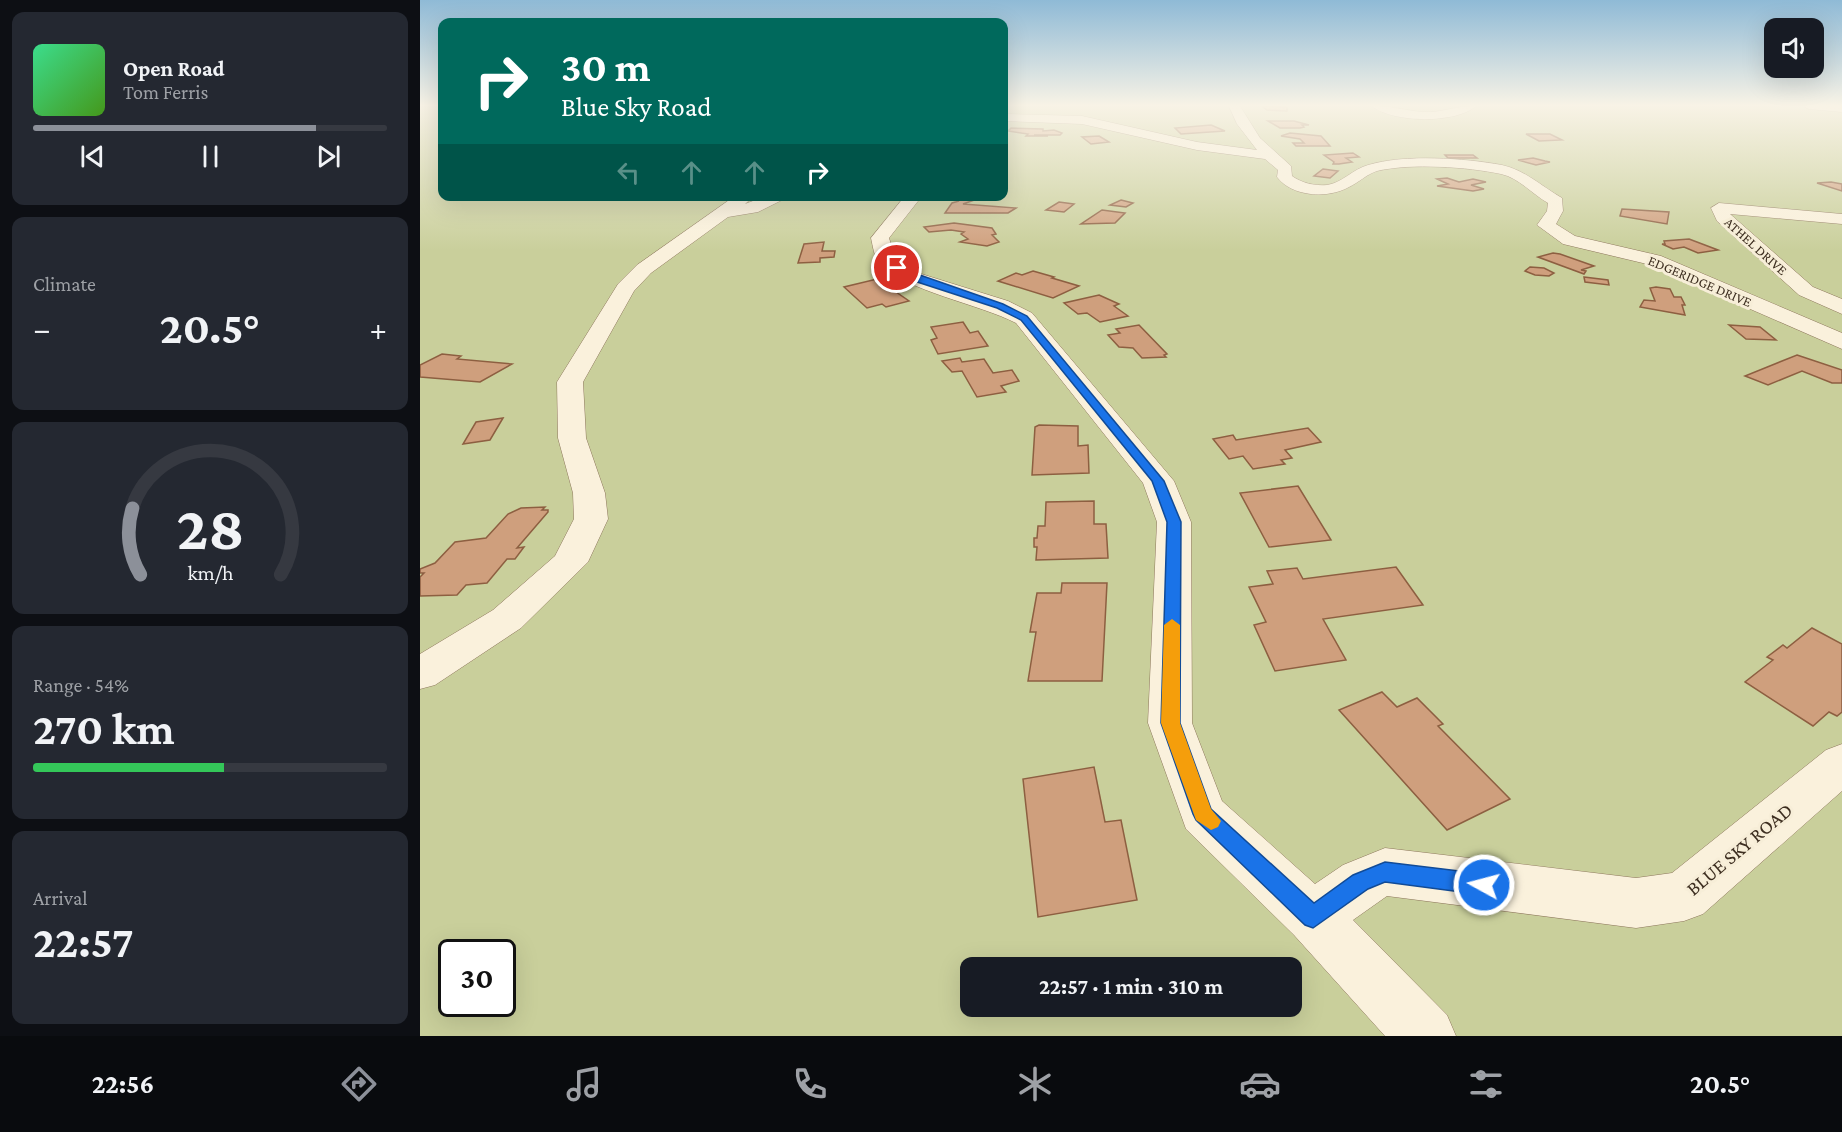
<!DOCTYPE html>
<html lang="en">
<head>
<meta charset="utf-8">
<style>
	body { margin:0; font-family:"Crimson Pro",serif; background:#242831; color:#f1f3f6; height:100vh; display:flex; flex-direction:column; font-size:22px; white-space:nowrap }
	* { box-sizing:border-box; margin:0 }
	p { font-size:20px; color:#9ea1a6 }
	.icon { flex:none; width:33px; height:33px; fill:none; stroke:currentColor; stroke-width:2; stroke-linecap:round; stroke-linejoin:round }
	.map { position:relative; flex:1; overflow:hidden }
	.drawer { display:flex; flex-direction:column; gap:12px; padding:12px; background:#0d0f14; width:420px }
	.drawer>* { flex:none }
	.guide { position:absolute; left:18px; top:18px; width:570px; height:183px; border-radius:12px; box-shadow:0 6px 24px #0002; background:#00695c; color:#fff; overflow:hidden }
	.controls { position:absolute; left:1344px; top:18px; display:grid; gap:12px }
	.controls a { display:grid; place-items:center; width:60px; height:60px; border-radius:12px; background:#171b24; box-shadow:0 6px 24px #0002; font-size:30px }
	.speed { position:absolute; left:18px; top:939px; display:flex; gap:12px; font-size:30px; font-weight:700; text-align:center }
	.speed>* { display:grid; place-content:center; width:78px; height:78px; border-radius:50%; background:#171b24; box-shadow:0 6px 24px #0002; line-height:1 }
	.speed .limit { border:3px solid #111; border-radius:9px; background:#fff; color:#111 }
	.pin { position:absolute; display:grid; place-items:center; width:51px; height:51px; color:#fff; margin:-26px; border:3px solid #fff; border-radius:50%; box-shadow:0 2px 6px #0007 }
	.me { position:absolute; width:66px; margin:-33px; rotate:277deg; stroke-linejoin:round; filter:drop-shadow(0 0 4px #0008) }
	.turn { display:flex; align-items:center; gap:21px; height:126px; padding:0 24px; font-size:27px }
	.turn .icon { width:78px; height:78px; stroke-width:2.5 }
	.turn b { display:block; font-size:42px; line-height:51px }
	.lanes { display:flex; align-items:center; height:57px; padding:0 24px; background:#0003; justify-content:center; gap:30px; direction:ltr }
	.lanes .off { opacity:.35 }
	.big { font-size:45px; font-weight:700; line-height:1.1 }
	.drawer .tile { flex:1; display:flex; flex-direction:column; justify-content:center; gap:9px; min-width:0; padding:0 21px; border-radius:12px; background:#242831 }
	.drawer .dial { align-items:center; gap:0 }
	.dial svg { height:156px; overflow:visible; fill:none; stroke:#363941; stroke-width:7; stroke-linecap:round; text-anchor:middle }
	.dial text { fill:#f1f3f6; stroke:none }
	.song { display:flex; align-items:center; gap:18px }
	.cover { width:72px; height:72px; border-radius:9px; background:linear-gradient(135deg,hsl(150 70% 55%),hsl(100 70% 35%)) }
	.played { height:6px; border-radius:3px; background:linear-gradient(90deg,#8c9099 80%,#363941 80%) }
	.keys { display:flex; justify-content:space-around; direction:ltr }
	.heat { display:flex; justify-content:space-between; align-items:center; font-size:33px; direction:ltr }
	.charge { height:9px; border-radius:4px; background:linear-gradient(90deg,#34c759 54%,#363941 0) }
	.trip { position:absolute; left:540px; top:957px; width:342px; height:60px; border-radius:12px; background:#171b24; box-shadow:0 6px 24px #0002; font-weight:700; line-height:60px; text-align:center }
	.dock { display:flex; height:96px; justify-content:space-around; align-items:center; background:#090b0e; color:#9ea1a6 }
	.dock .icon { width:42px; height:42px }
	.dock .selected { color:#8c9099 }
	.dock b { font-size:27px; color:#f1f3f6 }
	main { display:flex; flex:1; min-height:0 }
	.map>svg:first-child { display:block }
	.green { fill:#c9cf9b; fill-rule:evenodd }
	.building { fill:#cf9f7d; stroke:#8d5f41; stroke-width:1.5 }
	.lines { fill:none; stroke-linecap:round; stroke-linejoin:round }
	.minor-casing { stroke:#8d765c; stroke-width:1 }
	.minor { fill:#faf1dc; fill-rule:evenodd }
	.route { fill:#1a73e8; stroke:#114b97; stroke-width:1.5 }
	.slow { fill:#f59e0b }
	.labels { text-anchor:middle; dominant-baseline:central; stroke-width:6; stroke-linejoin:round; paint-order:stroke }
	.far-street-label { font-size:14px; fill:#3d2e20; stroke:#f7eed8 }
	.near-street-label { font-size:20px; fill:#3d2e20; stroke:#f7eed8 }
</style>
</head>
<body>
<main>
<section class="drawer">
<div class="tile">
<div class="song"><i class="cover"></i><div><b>Open Road</b><p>Tom Ferris</p></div></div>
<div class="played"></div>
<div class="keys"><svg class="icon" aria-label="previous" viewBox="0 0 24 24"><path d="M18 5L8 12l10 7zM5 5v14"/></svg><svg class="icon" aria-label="pause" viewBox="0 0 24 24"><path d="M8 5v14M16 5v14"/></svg><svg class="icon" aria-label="next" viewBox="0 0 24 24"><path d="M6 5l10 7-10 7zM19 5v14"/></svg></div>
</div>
<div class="tile"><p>Climate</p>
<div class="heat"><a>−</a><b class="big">20.5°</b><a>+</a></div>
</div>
<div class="tile dial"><svg viewBox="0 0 100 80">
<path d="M14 69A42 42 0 1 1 86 69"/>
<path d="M14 69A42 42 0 0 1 10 35" stroke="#8c9099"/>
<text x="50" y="56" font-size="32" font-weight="700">28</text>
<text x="50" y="72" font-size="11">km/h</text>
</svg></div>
<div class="tile"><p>Range · 54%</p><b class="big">270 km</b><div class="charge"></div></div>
<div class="tile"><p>Arrival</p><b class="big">22:57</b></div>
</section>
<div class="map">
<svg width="1422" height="1036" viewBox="0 0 1422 1036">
	<rect width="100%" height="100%" fill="#f0e4c8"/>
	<path class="green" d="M0,106H22V196H584V106H1422V1036H0ZM32,952H82V1004H32ZM550,968H872V1006H550Z"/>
	<g class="building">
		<polygon points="842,106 867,107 867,111 847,110"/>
		<polygon points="848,121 874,121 889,125 882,125 884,127 880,128 860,128"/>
		<polygon points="791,125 805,131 761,134 755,128"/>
		<polygon points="591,128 623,129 623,131 634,130 642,133 640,135 614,135 628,136 606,136 608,134 588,131"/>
		<polygon points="870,133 901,136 910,146 876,146 873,143 884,143 880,139 861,136"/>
		<polygon points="1106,134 1130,134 1142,140 1119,141"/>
		<polygon points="679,136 689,142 671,144 662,137"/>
		<polygon points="933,153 939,157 926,158 932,162 919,164 913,164 914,162 904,155"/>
		<polygon points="1025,155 1053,155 1057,158 1028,158"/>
		<polygon points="1113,158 1125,161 1130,162 1116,165 1098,160"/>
		<polygon points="903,169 918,171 910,178 894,176"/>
		<polygon points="1027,178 1039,182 1053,179 1066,182 1051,185 1064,189 1053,191 1017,186 1028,184 1017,179"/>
		<polygon points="1411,182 1422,184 1422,191 1397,183"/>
		<polygon points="541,196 560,198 543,204 596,208 588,213 525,213 532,203 539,201 534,200"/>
		<polygon points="701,200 713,203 706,207 690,205"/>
		<polygon points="639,202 654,204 644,212 626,210"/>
		<polygon points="1202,209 1249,212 1247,224 1200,216"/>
		<polygon points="682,210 705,213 695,223 661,224"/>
		<polygon points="534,223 572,228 576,234 572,235 579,242 567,246 540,242 548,239 541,234 544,232 531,230 509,232 504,227"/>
		<polygon points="1269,239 1298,250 1278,253 1264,247 1253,249 1242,244 1245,244 1244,241"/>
		<polygon points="404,242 402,251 415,251 414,257 400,258 400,262 378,263 384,244"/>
		<polygon points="1133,253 1140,254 1174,266 1161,270 1166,271 1164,274 1118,257"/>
		<polygon points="1110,267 1124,268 1134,273 1129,276 1115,275 1105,271"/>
		<polygon points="613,271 634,277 632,278 659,286 633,298 578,281 596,273 602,275"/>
		<polygon points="1164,277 1188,280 1189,285 1165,282"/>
		<polygon points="457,279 489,301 466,307 462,304 447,308 424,287"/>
		<polygon points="1236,287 1250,289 1254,297 1261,297 1265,305 1262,305 1265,315 1220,307 1224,300 1235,301 1230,288"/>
		<polygon points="679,295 699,304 694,306 708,316 680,322 667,313 658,314 644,303"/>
		<polygon points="543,322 550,333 558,331 568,346 518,354 511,340 517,338 511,327"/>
		<polygon points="719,325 747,354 744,355 746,357 722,358 713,348 699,347 688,335 700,333 696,329"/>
		<polygon points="1309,325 1340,327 1356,340 1326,339"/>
		<polygon points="22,354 41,356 37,359 92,364 60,382 0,377 0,365"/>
		<polygon points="1377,355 1422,370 1422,383 1412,383 1382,371 1348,385 1325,376"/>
		<polygon points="540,358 542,362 564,359 573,373 592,370 599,381 581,386 586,392 557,397 542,371 532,372 522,361"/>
		<polygon points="83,418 70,440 43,444 56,422"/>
		<polygon points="619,425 658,426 658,446 668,445 669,473 612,475 615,427"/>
		<polygon points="888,428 901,442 865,450 872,458 861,460 865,464 833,469 823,456 809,459 793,439 813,435 816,440"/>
		<polygon points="878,486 911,540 849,547 820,493"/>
		<polygon points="674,501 674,524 686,524 688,558 616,560 617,547 614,547 614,538 617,538 618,526 625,526 626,502"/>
		<polygon points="125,507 122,510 128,510 128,512 97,548 104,547 95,559 87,559 67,583 46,585 37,595 0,596 0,577 4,573 0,573 0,569 15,563 35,542 66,538 88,514 101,508"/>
		<polygon points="976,567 1003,605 903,619 926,660 855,671 834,625 846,622 829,587 853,584 847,571 877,568 883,579"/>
		<polygon points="642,583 687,583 682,681 608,681 616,632 610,632 617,593 641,593"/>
		<polygon points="1392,628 1422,644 1422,712 1417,716 1409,712 1393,726 1325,682 1353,660 1347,657 1363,645 1367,648"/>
		<polygon points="962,692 977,707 997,698 1023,724 1018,726 1090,799 1027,830 919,710"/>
		<polygon points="674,767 685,822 701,820 717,900 618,917 603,779"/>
	</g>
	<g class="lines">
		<g class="minor-casing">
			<g id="minor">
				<path d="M809,106H820L840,138L871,166L872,176C882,183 894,186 907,185C922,183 933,169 948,165C984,154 1045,158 1082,165C1105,170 1121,186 1142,198L1143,211L1136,224L1155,236L1241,256L1422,333V349L1227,264L1143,244L1117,225L1127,211L1128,203C1112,194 1099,178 1081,174C1048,167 991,163 957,171C947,174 938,183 929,187C908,199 872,197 857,177L858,170L845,159L777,150L662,124L584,121V114L662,116L777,142L837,150L817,124Z"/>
				<path d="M952,106C970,105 986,111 1004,112C1022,113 1038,105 1056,106C1036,124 972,123 952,106Z"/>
				<polygon points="1383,106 1422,106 1422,112 1389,109"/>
				<polygon points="315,196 334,196 325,204 346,196 370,196 338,212 308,217 231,273 214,291 163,382 166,438 185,493 188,519 168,562 101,628 15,685 0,689 0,654 73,610 135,556 154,519 153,493 138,438 137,382 198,284 217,265"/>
				<path d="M485,196H502L469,238L475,257L495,272L588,301L612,313L754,481L771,522L772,723L802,801L895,884L923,865L965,848L1216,878L1252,873L1406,750L1422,744V791L1283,914L1264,921L1216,928L967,896L933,920L1027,1015L1036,1036H965L874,935L766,829L728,723L737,522L723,483L596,323C559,304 486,291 460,264C454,258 453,246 451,238Z"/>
				<polygon points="1299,203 1422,214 1422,224 1310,214 1393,287 1422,299 1422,314 1379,295 1297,221 1291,208"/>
			</g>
		</g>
		<use href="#minor" class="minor"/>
	</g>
	<linearGradient id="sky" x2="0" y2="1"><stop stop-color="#8fbad6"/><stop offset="0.42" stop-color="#f8f3e6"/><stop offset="1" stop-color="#f8f3e6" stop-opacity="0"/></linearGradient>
	<rect width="1422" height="251" fill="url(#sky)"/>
	<polygon class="route" points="474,266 583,304 607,316 744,481 761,522 760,723 791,809 894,903 933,875 965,862 1064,874 1072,877 1075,885 1072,892 1064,895 965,882 948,889 893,928 885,925 776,820 773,814 741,723 747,522 732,481 601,320 577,308 485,278 474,270"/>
	<polygon class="slow" points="752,619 760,625 760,723 791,809 801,821 798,827 791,830 776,820 741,723 744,625"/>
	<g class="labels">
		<g class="far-street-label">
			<text transform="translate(1336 246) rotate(42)">ATHEL DRIVE</text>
			<text transform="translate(1280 281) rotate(23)">EDGERIDGE DRIVE</text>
		</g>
		<g class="near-street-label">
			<text transform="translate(1319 849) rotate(-40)">BLUE SKY ROAD</text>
		</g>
	</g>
</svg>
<div class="controls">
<a><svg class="icon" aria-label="sound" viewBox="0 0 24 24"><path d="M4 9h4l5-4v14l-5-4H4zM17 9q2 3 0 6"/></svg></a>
</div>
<div class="speed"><div class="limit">30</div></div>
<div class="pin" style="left:477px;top:268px;background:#d93025"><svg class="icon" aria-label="arrive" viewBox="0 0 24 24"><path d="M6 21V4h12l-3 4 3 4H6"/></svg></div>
<svg class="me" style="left:1064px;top:885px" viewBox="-20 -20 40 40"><circle r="17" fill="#1a73e8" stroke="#fff" stroke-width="3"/><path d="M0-11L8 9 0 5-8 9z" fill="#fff"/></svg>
<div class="trip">22:57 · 1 min · 310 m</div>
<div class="guide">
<div class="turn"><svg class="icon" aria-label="right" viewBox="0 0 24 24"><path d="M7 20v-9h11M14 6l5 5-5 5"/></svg><div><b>30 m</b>Blue Sky Road</div></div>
<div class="lanes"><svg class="icon off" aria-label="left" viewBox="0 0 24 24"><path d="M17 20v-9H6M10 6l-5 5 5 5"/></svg><svg class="icon off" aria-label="ahead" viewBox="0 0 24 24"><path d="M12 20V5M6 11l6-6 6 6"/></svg><svg class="icon off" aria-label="ahead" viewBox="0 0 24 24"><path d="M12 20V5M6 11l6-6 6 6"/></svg><svg class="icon" aria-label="right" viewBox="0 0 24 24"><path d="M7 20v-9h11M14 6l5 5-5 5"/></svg></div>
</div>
</div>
</main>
<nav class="dock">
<b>22:56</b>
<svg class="icon selected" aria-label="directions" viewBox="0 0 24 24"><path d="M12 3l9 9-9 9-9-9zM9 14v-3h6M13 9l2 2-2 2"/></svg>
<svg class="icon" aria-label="music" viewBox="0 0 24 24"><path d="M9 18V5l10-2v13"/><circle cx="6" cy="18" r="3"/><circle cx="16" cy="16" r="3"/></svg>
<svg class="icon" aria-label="phone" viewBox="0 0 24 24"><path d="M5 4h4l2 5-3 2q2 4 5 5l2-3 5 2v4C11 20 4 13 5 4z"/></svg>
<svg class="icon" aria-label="climate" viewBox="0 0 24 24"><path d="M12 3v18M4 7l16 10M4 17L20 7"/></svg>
<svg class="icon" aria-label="car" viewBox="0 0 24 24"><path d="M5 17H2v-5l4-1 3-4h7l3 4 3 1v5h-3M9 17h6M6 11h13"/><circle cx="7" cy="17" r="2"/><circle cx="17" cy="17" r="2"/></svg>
<svg class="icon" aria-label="filters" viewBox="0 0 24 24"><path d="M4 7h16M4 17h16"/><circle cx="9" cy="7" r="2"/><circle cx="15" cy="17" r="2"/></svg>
<b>20.5°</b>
</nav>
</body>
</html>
